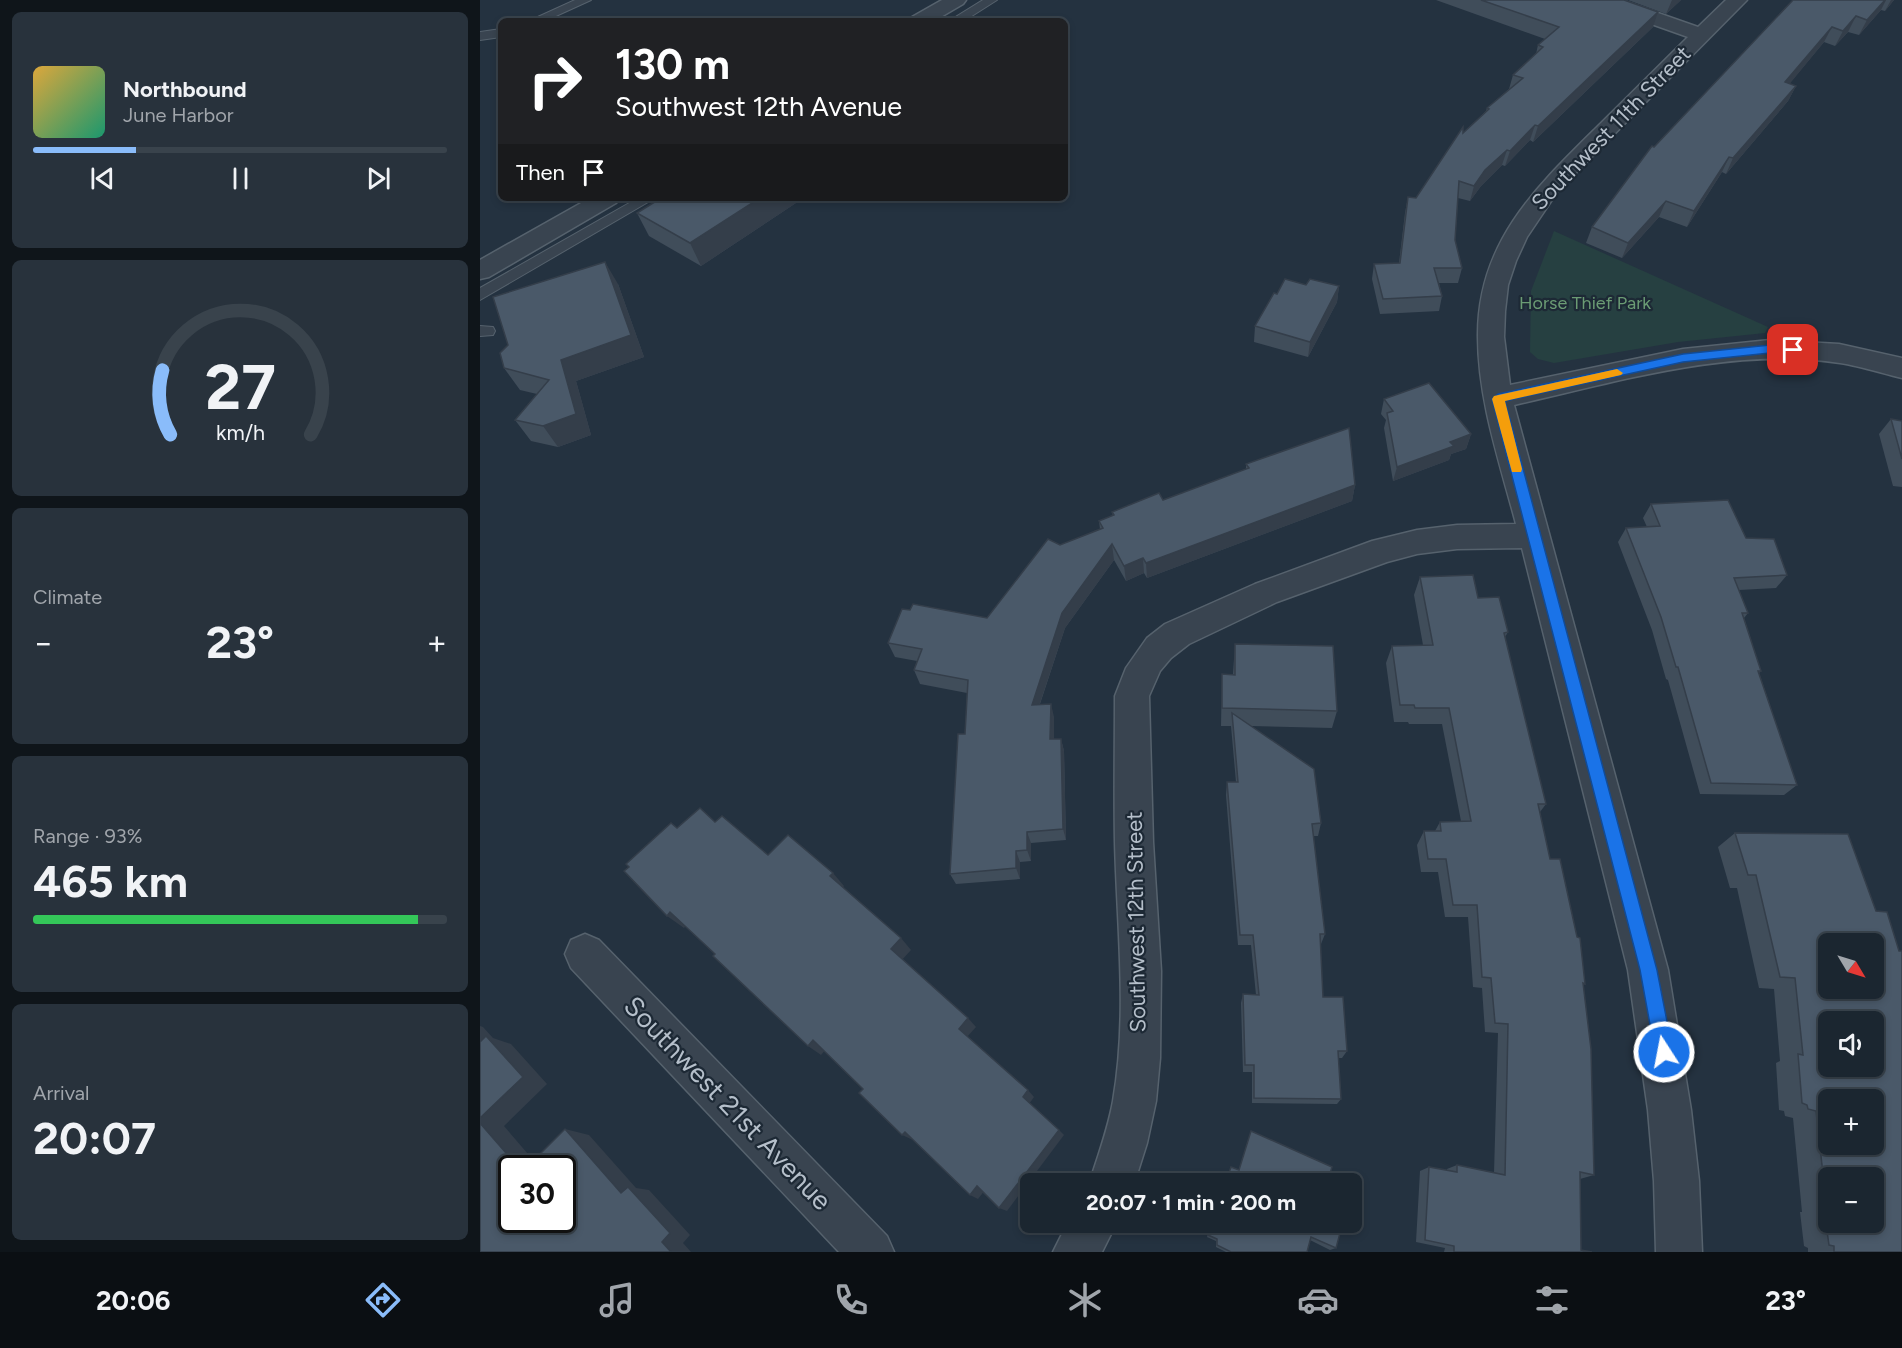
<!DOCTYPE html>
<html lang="en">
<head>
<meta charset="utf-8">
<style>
	body { margin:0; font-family:Figtree,sans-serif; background:#28323c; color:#f1f3f6; height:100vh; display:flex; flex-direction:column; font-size:22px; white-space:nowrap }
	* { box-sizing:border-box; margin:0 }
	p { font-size:20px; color:#a0a5ab }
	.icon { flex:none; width:33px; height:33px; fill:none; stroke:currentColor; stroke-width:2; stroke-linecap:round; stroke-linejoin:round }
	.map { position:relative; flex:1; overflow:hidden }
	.side { display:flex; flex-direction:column; gap:12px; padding:12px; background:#0f151a; width:480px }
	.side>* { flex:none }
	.banner { position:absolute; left:18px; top:18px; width:570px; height:183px; border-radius:9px; box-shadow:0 3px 9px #0003,0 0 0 2px #39434c; background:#202124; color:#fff; overflow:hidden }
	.needle { width:39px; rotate:128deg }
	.buttons { position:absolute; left:1338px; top:933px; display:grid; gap:12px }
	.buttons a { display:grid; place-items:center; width:66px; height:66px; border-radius:9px; background:#1b2630; box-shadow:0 3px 9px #0003,0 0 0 2px #39434c; font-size:30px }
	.speed { position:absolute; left:18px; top:1155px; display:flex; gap:12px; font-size:30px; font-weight:700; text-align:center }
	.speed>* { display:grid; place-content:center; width:78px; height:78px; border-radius:50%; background:#1b2630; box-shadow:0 3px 9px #0003,0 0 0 2px #39434c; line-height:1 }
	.speed .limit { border:3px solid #111; border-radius:9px; background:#fff; color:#111 }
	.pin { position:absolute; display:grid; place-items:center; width:51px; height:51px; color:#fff; margin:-26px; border-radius:12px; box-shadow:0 3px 9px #0006 }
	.me { position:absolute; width:66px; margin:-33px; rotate:349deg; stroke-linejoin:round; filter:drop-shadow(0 0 4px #0008) }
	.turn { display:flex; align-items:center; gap:21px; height:126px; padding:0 18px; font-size:27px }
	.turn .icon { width:78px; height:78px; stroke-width:2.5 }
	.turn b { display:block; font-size:42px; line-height:51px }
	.then { display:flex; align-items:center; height:57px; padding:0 18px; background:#0003; gap:12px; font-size:22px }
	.big { font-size:45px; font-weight:700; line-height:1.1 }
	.side .tile { flex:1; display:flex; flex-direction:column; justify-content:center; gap:9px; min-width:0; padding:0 21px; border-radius:9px; background:#28323c }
	.side .dial { align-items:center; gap:0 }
	.dial svg { height:156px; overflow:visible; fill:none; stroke:#39434c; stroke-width:7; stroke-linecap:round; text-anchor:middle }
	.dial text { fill:#f1f3f6; stroke:none }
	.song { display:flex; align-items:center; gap:18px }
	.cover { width:72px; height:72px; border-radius:9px; background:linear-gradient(135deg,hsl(40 70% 55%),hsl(160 70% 35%)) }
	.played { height:6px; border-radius:3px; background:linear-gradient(90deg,#8abcfa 25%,#39434c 25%) }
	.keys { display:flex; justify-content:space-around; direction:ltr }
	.heat { display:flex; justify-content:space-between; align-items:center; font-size:33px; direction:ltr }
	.charge { height:9px; border-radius:4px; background:linear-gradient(90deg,#34c759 93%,#39434c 0) }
	.trip { position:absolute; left:540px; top:1173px; width:342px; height:60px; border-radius:9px; background:#1b2630; box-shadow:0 3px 9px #0003,0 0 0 2px #39434c; font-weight:700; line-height:60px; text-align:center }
	.tabs { display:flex; height:96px; justify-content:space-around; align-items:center; background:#0b0f13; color:#a0a5ab }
	.tabs .icon { width:42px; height:42px }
	.tabs .current { color:#8abcfa }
	.tabs b { font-size:27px; color:#f1f3f6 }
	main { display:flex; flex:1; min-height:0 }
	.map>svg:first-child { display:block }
	.green { fill:#264041 }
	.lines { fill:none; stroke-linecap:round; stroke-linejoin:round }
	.service-casing { stroke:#56626d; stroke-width:2 }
	.minor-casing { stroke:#56626d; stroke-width:3 }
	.service { fill:#394450; fill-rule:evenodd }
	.minor { fill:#394450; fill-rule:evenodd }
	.wall { fill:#404d5a }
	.shaded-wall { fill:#343e4a }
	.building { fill:#4a5969; stroke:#343e4a; stroke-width:1.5; fill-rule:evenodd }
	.route { fill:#1a73e8; stroke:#114b97; stroke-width:1.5 }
	.slow { fill:#f59e0b }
	.labels { text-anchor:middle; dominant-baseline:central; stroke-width:4.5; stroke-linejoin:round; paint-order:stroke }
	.far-park-label { font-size:18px; fill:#6b9c74; stroke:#1d2935 }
	.street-label { font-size:22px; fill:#b5bfca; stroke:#1d2935 }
	.near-street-label { font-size:27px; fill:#b5bfca; stroke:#1d2935 }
</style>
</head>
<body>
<main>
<section class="side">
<div class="tile">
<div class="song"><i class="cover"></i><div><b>Northbound</b><p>June Harbor</p></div></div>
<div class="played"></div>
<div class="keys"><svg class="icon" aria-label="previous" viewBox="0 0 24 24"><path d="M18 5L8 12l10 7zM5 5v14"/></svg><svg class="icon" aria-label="pause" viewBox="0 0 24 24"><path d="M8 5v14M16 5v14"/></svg><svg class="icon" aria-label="next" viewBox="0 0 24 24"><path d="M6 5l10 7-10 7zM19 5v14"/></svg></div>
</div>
<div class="tile dial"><svg viewBox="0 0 100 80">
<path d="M14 69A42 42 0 1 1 86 69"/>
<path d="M14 69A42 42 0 0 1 10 36" stroke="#8abcfa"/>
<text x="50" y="56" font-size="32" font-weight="700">27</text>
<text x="50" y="72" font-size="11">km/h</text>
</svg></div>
<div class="tile"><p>Climate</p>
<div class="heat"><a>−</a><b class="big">23°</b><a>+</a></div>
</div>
<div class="tile"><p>Range · 93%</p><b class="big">465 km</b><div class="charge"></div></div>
<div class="tile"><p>Arrival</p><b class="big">20:07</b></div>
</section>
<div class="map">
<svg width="1422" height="1252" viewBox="0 0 1422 1252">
	<rect width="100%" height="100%" fill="#243240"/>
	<polygon class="green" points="1074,231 1288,327 1285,333 1198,342 1074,363 1058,359 1050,352 1051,291"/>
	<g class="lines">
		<g class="service-casing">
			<g id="service">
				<polygon points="95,0 111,0 65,21 49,21"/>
				<polygon points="503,0 517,0 484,21 469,21"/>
				<polygon points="21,29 21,37 0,40 0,32"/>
				<polygon points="158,198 175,198 0,300 0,288"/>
				<polygon points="0,326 13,327 15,331 13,335 0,336"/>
			</g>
		</g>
		<g class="minor-casing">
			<g id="minor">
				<polygon points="462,0 486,0 483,4 454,21 429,21 432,17"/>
				<path d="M1112,0H1141L1218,27L1246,0H1267L1078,191L1047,237L1036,261L1028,285L1025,311L1024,337L1030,385L1203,349L1290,340L1359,344L1422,358V378C1401,373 1380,366 1360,363C1253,346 1137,382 1034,405L1188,970L1211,1110L1219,1181L1222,1252H1176L1174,1181L1168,1110L1148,970L1042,548L977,549L937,554L907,562L797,602L709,644L691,658L680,671L669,696L673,842L681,971L680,1058L676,1101L667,1143L654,1184H609C618,1156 628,1129 633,1101C648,1015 637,928 635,842C634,793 635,745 635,696L646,668L667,638L685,624L775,584L892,541L937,530L977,525L1036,524C1020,463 998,400 998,337C997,245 1053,190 1114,130C1145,99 1177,68 1208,37L1115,4Z"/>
				<polygon points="110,198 140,198 136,203 9,277 0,279 0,260"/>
				<polygon points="105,934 119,940 407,1236 414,1252 359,1252 91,968 85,954 91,940"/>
				<polygon points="588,1222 637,1222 622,1252 573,1252"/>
			</g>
		</g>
		<use href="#service" class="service"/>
		<use href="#minor" class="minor"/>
	</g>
	<g class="wall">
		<polygon points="956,0 1144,0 1173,27 1053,142 1050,140 1025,166 1022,165 1001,186 990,201 978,198 975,240 982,268 978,283 959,283 962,296 959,311 900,314 892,279 894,264 919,263 925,213 928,197 936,198 983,133 1006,111 1007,108 1029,89 1033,75 1056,54 1058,45 1065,39"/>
		<polygon points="1148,0 1201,0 1186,14"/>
		<polygon points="1313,0 1414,0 1405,11 1401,10 1379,35 1368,32 1355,46 1344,42 1309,84 1316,86 1308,101 1246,174 1242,172 1207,227 1179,217 1142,258 1106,243 1112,227 1174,147"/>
		<polygon points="181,198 322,198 322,199 221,266 169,236 157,213"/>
		<polygon points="138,284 164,357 96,381 111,435 78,447 51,441 35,420 57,394 40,390 24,368"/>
		<polygon points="826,285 859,286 857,302 828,357 774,342 775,326 797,294"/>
		<polygon points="904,399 991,434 986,449 971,454 969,460 913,481 904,428 906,420 901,414"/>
		<polygon points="1411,419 1422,421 1422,487 1413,486 1399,434"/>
		<polygon points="766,464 875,485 872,501 667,578 664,573 646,581 634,560 585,628 560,704 574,717 574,739 581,739 584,751 586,840 551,843 551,861 540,862 540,879 476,884 470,874 485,734 487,693 440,684 434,670 437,661 415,657 408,643 507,618 580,545 620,529 619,521 633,516 632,512 683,500 766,469"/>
		<polygon points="1171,504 1266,538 1307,575 1296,588 1259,590 1268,613 1264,618 1281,671 1279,673 1317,785 1304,795 1220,794 1188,680 1186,679 1172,630 1138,542 1146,528 1167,527 1163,518"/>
		<polygon points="940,577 998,598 1028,632 1025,637 1066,804 1060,812 1070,859 1105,984 1103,985 1114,1175 1100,1179 1101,1250 1112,1252 964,1252 965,1248 936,1242 940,1171 949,1167 967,1170 967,1169 977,1165 1014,1173 1018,1033 1005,1032 1002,988 993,987 988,917 965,917 958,872 941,872 937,845 944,831 955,831 960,822 981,821 962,724 929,724 928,722 914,722 906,663 912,646 943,645 934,595"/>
		<polygon points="755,644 857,711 852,728 771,726 841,823 838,836 833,836 845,934 841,944 840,944 843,997 867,1051 862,1058 858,1058 861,1099 857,1104 772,1103 772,1072 763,1072 761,1003 763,994 776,995 771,945 758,945 746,795 747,782 756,782 751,726 741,726 742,674 753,674"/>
		<polygon points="1255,833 1368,834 1422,1252 1328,1252 1328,1248 1324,1246 1320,1212 1322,1212 1313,1118 1305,1116 1304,1111 1299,1110 1296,1063 1300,1061 1294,989 1279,988 1257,888 1250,888 1238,847"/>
		<polygon points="732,1222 863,1222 856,1248 850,1250 830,1240 827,1252 746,1252 736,1247 736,1241 727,1237"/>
	</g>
	<g class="shaded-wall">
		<polygon points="1192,0 1201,0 1186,14"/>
		<polygon points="1405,0 1406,0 1401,10 1379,35 1387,20"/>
		<polygon points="1411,0 1414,0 1405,11"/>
		<polygon points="1178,12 1173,27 1053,142 1058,126"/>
		<polygon points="1376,16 1368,32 1355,46 1363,31"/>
		<polygon points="1352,27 1344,42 1298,98 1305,82"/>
		<polygon points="1316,86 1308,101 1246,174 1253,158"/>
		<polygon points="1055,125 1050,140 1025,166 1030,151"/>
		<polygon points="1027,150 1022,165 1001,186 990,201 994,186 1005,170"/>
		<polygon points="1249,157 1242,172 1207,227 1214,211"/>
		<polygon points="280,198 322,198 322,199 221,266 210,243"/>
		<polygon points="1186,201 1179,217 1142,258 1148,243"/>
		<polygon points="125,262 138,284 164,357 96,381 111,435 78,447 63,426 81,360"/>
		<polygon points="859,286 857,302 828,357 830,342"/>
		<polygon points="991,434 986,449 971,454 969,460 913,481 917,467 970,442"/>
		<polygon points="875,485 872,501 667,578 666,563"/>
		<polygon points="632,544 634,560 585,628 555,718 552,705 582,613"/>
		<polygon points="663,558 664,573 646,581 644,566"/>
		<polygon points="571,704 574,717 574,752 570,739"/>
		<polygon points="581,739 584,751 586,840 583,829"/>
		<polygon points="547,832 551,843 551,861 547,850"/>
		<polygon points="536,851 540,862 540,879 536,868"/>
		<polygon points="353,873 364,886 362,889 350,876"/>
		<polygon points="190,912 207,924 204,928 187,916"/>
		<polygon points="421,938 431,950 421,961 411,949"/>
		<polygon points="488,1018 496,1027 487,1037 479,1029"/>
		<polygon points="0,1026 3,1027 13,1038 31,1044 67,1084 24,1126 60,1168 39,1168 0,1123"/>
		<polygon points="333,1040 346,1049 341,1055 328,1046"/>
		<polygon points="548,1090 554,1097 549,1104 543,1097"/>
		<polygon points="85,1129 109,1135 156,1188 169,1190 210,1235 203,1243 211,1252 191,1252 141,1193"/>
		<polygon points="579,1130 584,1135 527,1211 519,1208"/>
		<polygon points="425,1132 433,1140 422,1135"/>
		<polygon points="497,1186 505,1190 498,1199 490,1195"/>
	</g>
	<g class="building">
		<polygon points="1001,0 1144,0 1178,12 1058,126 1055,125 1030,151 1027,150 1005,170 994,186 979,181 975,240 982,268 954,268 962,296 903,299 894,264 920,263 928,197 936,198 983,127 983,133 1009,109 1007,108 1043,78 1033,75 1063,47 1058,45 1079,27"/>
		<polygon points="1313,0 1405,0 1387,20 1376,16 1363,31 1352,27 1305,82 1316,86 1253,158 1249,157 1214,211 1186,201 1148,243 1112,227 1172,146 1174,147"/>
		<polygon points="181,198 280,198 210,243 157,213"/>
		<polygon points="125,262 151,335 81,360 96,414 63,426 35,420 69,380 24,368 20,353 28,345 13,297"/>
		<polygon points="805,279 826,285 830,279 859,286 830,342 775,326 794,293 797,294"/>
		<polygon points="949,383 991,434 970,442 974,446 917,467 907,413 913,411 904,399"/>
		<polygon points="1411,419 1422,421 1422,459"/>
		<polygon points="869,428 875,485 666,563 663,558 644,566 632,544 582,613 552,705 571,704 570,739 581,739 583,829 547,832 547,850 536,851 536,868 470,874 478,734 485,734 488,680 434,670 442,649 408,643 422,609 430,610 433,604 507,618 568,539 580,545 623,528 619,521 634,515 632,512 679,493 683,500 769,468 766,464"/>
		<polygon points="1248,500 1266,538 1294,539 1307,575 1254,578 1268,613 1262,613 1281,671 1278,671 1317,785 1231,783 1198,667 1196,667 1181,617 1146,528 1180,526 1171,504"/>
		<polygon points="993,575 998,598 1019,597 1028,632 1024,633 1066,804 1058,804 1070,859 1080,859 1097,937 1100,938 1105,984 1103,983 1111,1049 1114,1175 1100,1172 1101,1250 1112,1252 974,1252 974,1246 945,1240 949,1167 977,1172 977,1165 1025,1175 1028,1024 1015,1023 1011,978 1002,977 997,905 973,905 966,859 948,859 944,831 961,831 960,822 991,821 969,708 935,708 934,705 920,705 912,646 953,645 940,577"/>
		<polygon points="755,644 853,646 857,711 742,708 742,674 755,675"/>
		<polygon points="752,713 834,769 841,823 832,824 845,934 840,934 843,997 863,997 867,1051 858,1051 861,1099 774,1098 774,1065 765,1065 763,994 779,995 773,935 760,935 747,782 758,782"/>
		<polygon points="220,808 235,822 242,816 288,855 308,835 353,873 350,876 421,938 411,949 488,1018 479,1029 548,1090 543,1097 579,1130 519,1208 497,1186 490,1195 425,1132 422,1135 379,1093 383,1089 333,1040 328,1046 233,956 235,954 190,912 187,916 144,871 149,867 146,864 191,823 197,828"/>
		<path d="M1255,833L1368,834L1396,911L1407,912L1419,951H1422V1252H1354V1246L1349,1245L1344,1210H1347L1336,1111L1328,1109L1327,1105L1322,1103L1318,1054L1323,1055L1315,978L1300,977L1276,875H1268ZM1348,944H1394V988H1348ZM1348,1022H1394V1066H1348ZM1348,1100H1394V1144H1348ZM1348,1178H1394V1222H1348Z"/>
		<polygon points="6,1036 43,1077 0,1118 0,1042"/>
		<polygon points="0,1123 39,1168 32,1168 32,1220 82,1220 82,1168 46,1168 85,1129 141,1193 148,1187 190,1233 182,1242 191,1252 0,1252"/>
		<polygon points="771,1131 852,1167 847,1184 745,1184 751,1167 759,1170"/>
		<polygon points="732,1222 863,1222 856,1248 831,1237 827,1252 751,1252 737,1245 737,1239 728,1235"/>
	</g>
	<polygon class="route" points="1290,345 1313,346 1318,350 1313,354 1290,353 1203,362 1025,401 1177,970 1193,1052 1190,1058 1184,1060 1178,1058 1175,1052 1160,970 1012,399 1018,394 1203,354"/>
	<polygon class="slow" points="1137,369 1143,373 1141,375 1025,401 1042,469 1041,472 1032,472 1012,399 1014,396"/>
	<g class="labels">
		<g class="far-park-label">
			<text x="1105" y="303">Horse Thief Park</text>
		</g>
		<g class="street-label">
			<text transform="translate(1131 128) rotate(-46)">Southwest 11th Street</text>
			<text transform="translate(656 922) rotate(-91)">Southwest 12th Street</text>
		</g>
		<g class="near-street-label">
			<text transform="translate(248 1103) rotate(46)">Southwest 21st Avenue</text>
		</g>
	</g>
</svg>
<div class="buttons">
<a><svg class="needle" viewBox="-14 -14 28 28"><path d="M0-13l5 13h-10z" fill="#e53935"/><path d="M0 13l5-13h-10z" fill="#a0a5ab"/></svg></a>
<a><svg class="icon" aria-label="sound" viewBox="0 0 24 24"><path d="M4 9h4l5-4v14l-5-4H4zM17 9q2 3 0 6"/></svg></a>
<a>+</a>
<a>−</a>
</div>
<div class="speed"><div class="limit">30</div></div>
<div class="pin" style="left:1313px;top:350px;background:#d93025"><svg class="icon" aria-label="arrive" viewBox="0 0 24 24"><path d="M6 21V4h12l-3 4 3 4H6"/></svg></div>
<svg class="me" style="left:1184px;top:1052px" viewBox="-20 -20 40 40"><circle r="17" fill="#1a73e8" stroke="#fff" stroke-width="3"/><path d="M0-11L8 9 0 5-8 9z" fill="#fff"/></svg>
<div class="trip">20:07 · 1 min · 200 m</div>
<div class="banner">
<div class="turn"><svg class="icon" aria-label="right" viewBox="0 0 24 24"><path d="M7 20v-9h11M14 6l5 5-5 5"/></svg><div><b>130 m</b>Southwest 12th Avenue</div></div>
<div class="then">Then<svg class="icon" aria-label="arrive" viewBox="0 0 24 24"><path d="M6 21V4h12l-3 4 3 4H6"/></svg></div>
</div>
</div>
</main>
<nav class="tabs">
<b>20:06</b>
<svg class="icon current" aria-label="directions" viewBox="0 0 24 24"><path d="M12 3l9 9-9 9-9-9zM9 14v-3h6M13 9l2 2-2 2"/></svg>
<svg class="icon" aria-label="music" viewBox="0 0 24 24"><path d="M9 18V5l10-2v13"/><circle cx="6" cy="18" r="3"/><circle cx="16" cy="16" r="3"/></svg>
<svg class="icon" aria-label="phone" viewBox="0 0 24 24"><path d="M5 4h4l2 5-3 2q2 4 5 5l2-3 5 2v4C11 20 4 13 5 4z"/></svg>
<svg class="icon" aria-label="climate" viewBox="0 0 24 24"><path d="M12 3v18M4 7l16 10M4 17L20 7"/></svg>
<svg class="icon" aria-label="car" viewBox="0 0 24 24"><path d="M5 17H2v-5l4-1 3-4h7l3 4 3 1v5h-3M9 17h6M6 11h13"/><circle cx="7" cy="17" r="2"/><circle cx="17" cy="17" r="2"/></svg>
<svg class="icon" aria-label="filters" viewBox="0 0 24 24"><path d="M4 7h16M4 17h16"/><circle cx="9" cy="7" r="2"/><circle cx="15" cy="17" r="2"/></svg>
<b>23°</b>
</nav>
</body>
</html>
